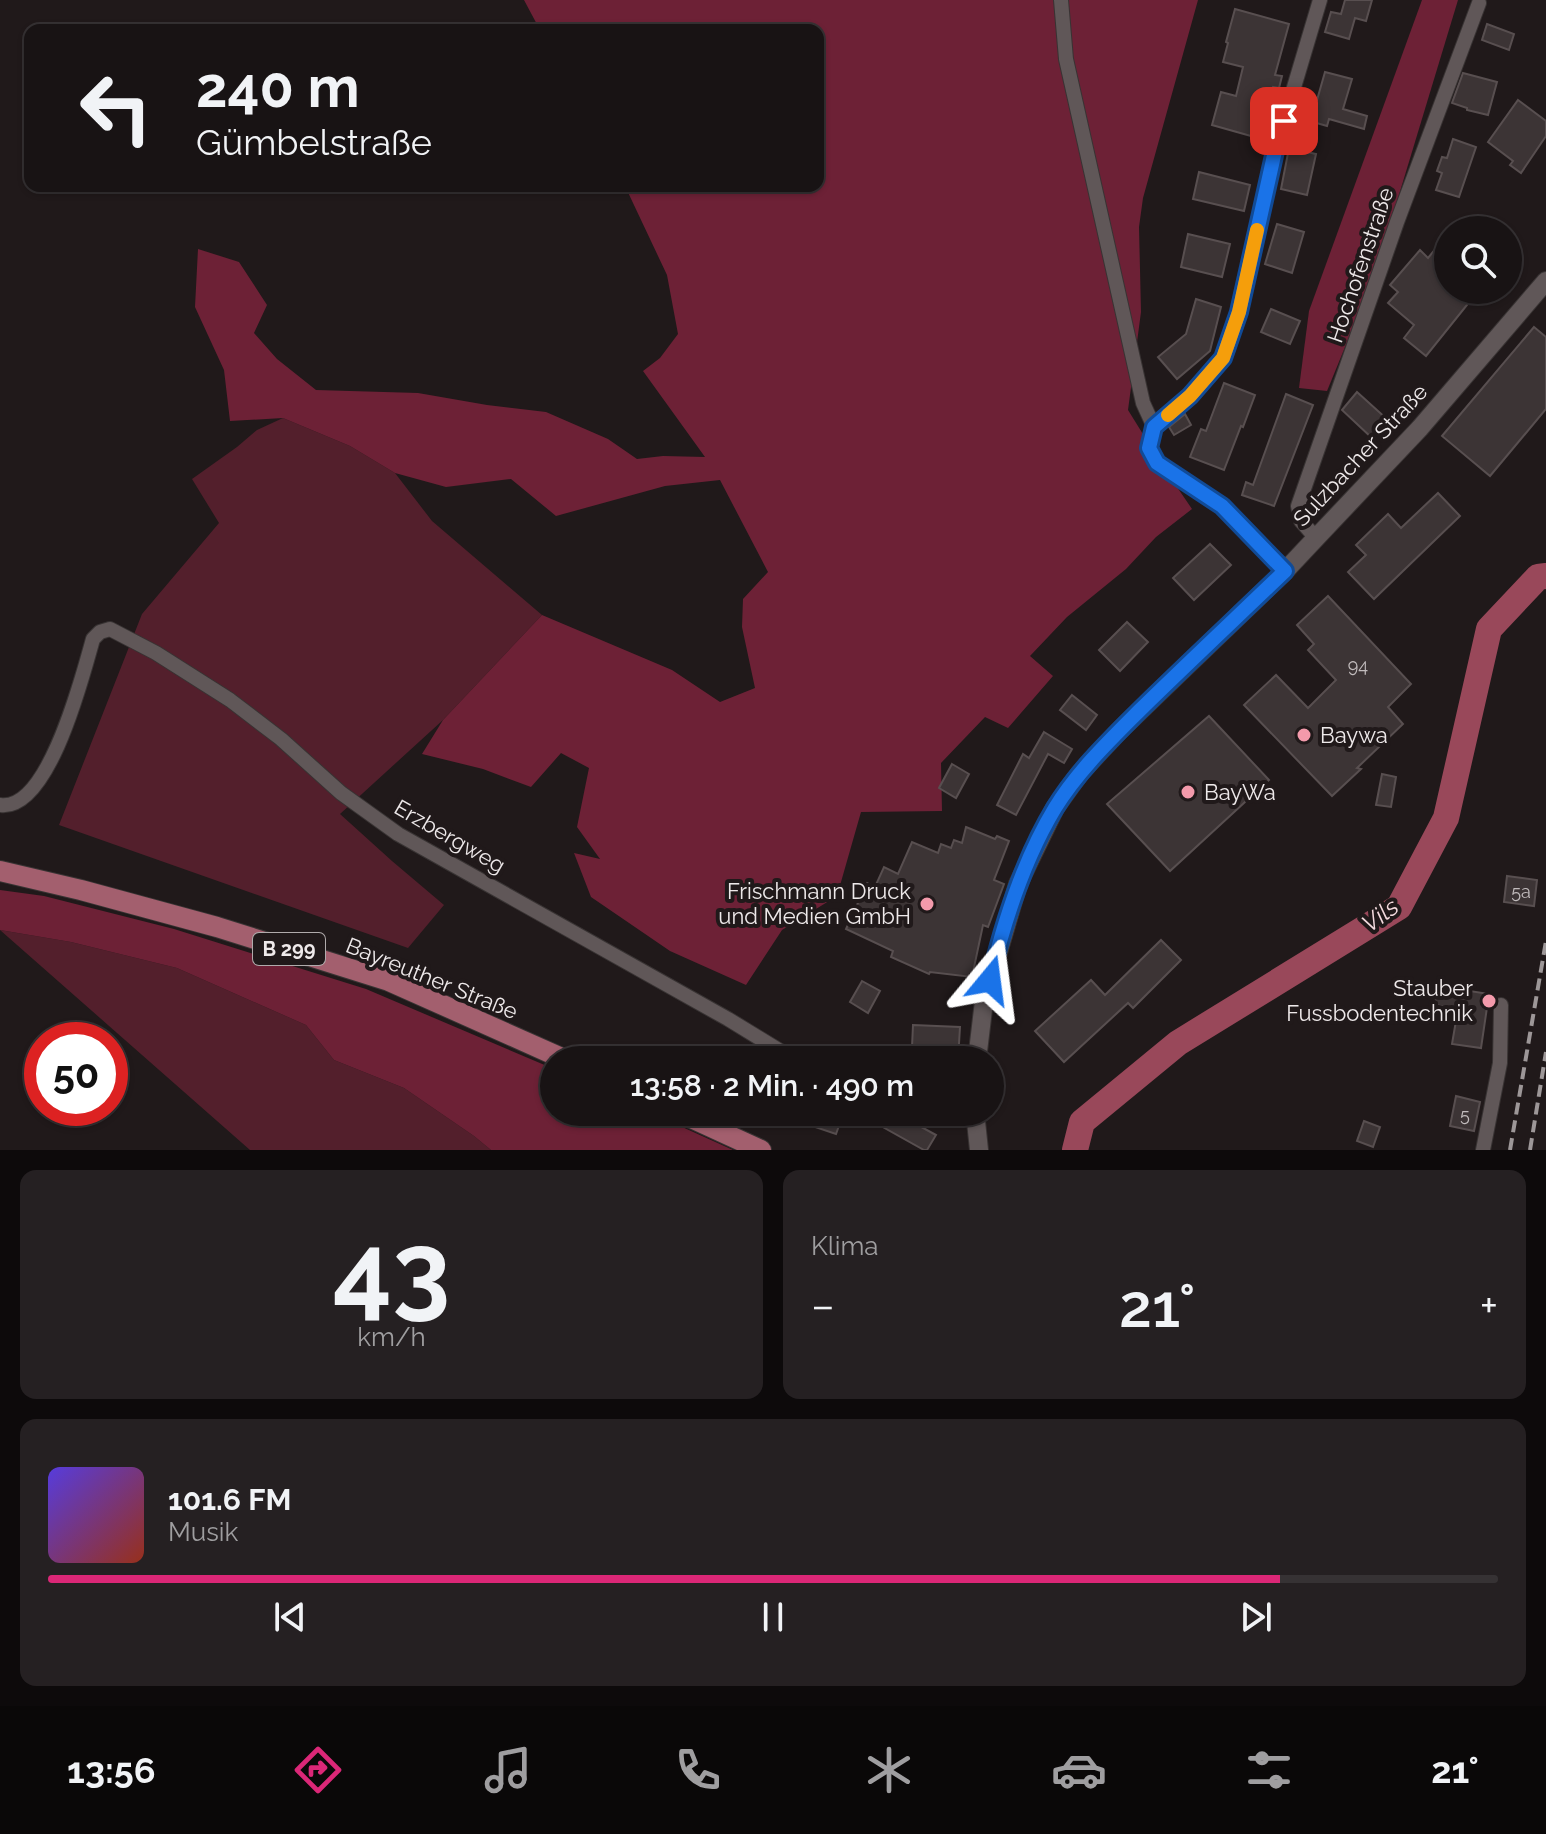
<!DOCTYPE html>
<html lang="de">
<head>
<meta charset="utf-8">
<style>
	body { margin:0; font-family:Raleway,sans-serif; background:#252022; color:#f1f3f6; height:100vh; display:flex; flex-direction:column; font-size:30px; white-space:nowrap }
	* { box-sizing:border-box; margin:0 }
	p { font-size:26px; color:#9f9ea0 }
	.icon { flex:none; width:44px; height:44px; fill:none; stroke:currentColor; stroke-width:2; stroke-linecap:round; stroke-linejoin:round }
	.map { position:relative; height:1150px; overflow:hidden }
	.side { display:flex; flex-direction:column; gap:20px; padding:20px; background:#0d0a0b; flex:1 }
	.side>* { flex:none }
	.guide { position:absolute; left:24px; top:24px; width:800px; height:168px; border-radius:16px; box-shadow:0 2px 6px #0004,0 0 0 2px #363234; background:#181314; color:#f1f3f6; overflow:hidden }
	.controls { position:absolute; left:1434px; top:216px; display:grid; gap:16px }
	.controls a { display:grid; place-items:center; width:88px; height:88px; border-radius:50%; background:#181314; box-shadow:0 2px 6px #0004,0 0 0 2px #363234; font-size:40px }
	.speed { position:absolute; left:24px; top:1022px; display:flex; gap:16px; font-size:40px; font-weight:700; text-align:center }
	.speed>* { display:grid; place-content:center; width:104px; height:104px; border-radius:50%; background:#181314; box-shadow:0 2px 6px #0004,0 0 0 2px #363234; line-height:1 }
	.speed .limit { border:12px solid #d22; background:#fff; color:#111 }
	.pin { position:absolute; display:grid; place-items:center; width:68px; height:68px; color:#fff; margin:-34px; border-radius:16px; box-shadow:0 4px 12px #0006 }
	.me { position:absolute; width:88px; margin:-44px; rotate:16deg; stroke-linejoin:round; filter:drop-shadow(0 0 6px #0008) }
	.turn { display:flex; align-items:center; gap:28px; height:168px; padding:0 40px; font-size:36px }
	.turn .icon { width:104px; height:104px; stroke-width:2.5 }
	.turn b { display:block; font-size:56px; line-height:68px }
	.big { font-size:60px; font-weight:600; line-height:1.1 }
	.side .widget { flex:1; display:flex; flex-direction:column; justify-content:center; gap:12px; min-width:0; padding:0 28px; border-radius:16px; background:#252022 }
	.side .dial { align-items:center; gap:0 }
	.dial b { font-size:104px; line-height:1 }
	.song { display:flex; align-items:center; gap:24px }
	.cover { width:96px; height:96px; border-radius:12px; background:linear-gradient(135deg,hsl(250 70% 55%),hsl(10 70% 35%)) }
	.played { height:8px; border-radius:4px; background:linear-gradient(90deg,#db2777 85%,#363234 85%) }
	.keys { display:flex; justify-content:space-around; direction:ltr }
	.heat { display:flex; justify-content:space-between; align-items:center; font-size:44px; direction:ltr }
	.side .tiles { flex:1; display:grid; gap:20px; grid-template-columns:1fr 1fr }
	.widget:last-child { grid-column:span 2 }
	.trip { position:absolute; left:540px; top:1046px; width:464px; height:80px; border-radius:40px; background:#181314; box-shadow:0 2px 6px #0004,0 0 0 2px #363234; font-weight:600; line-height:80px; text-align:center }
	.tabs { display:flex; height:128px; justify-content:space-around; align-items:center; background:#0a0808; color:#9f9ea0 }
	.tabs .icon { width:56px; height:56px }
	.tabs .current { color:#db2777 }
	.tabs b { font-size:36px; color:#f1f3f6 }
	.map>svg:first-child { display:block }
	.green { fill:#531f2c }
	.forest { fill:#6d2136 }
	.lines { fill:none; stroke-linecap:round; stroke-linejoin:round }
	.river { stroke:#99485a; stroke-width:26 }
	.building { fill:#3c3435; stroke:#584f50; stroke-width:2 }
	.street-casing { stroke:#383333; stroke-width:16 }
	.secondary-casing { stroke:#383333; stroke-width:20 }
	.primary-casing { stroke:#383333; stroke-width:22 }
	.street { stroke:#605758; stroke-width:14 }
	.secondary { stroke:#605758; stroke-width:18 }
	.primary { stroke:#a35f6e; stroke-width:20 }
	.rail { stroke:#9d9798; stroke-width:4; stroke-dasharray:12 6; stroke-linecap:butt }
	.route-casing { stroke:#114b97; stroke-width:20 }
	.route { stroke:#1a73e8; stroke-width:14 }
	.slow { stroke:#f59e0b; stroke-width:14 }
	.poi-dot { fill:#f39aab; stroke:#20191a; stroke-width:3 }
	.labels { text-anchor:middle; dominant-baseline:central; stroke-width:8; stroke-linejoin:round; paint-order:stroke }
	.number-label { font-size:18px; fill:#c2bcbd }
	.shield { fill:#20191a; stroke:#b0abac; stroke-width:2 }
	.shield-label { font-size:20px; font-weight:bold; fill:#eee9ea }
	.street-label { font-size:22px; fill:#eee9ea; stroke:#20191a }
	.poi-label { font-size:22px; fill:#eee9ea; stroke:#20191a; text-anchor:start }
	.water-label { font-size:24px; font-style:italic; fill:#f4dbdf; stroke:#20191a }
</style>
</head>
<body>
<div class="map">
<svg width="1546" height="1150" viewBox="0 0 1546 1150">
	<rect width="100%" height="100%" fill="#20191a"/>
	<g class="green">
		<polygon points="283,418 350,446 395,473 432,521 542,615 443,720 340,814 392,861 444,905 408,948 59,825 142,614 219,523 192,479 237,447 257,430"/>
		<polygon points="0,930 71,942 177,968 306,1025 334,1060 404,1088 474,1136 491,1150 250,1150"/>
	</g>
	<g class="forest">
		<polygon points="524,0 1198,0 1143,198 1139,227 1141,312 1128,410 1164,468 1192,509 1156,537 1126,569 1067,617 1030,656 1053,676 1008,728 985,717 941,763 942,811 861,812 837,896 782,930 746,985 670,951 591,897 574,853 600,859 577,827 589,768 561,753 531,787 483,769 422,754 443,720 542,615 672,670 720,702 755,688 742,627 743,599 768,572 720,480 665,486 556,516 511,479 446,487 395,473 350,446 283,418 230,421 224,370 195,307 198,249 239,262 267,305 254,333 277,359 316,390 418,393 487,405 546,412 608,439 637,459 663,456 705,457 643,371 660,358 678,334 667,275 625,186 818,186 818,30 540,30"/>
		<polygon points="1422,0 1458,0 1375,274 1327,391 1299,388 1309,311"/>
		<polygon points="0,890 44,896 174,929 366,989 554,1069 554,1112 649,1112 733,1150 491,1150 474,1136 404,1088 334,1060 306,1025 177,968 71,942 0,930"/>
	</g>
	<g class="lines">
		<polyline class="river" points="1075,1150 1082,1122 1178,1043 1399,907 1446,818 1489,629 1538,577 1546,576"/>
	</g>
	<g class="building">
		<polygon points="1345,0 1372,0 1366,21 1355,18 1349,39 1325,32 1331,12 1341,14"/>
		<polygon points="1235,9 1289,24 1275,75 1282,76 1279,88 1273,87 1258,138 1212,125 1221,92 1236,96 1243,67 1223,62 1228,43 1226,42"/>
		<polygon points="1487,24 1514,34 1509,50 1482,40"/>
		<polygon points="1325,72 1352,79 1343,109 1367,116 1364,129 1329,119 1327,126 1299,118 1305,97 1317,100"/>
		<polygon points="1463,73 1497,82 1488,115 1467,110 1467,108 1452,103"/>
		<polygon points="1518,100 1546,121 1546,136 1521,173 1510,165 1513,161 1488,142"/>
		<polygon points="1453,139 1476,147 1459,197 1436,190 1442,173 1437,171 1442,157 1447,158"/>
		<polygon points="1289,148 1316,154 1307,195 1281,189"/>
		<polygon points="1199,172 1250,185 1244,211 1193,199"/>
		<polygon points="1277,224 1304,232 1292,273 1265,264"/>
		<polygon points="1188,234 1230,244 1222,277 1181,267"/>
		<polygon points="1437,247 1448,257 1448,290 1479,290 1426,356 1404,338 1414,325 1388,303 1398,292 1390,285 1420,250 1428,258"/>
		<polygon points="1196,299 1221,307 1210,351 1177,379 1158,357 1186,334"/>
		<polygon points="1271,309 1300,321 1290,344 1261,332"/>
		<polygon points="1534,327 1546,337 1546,409 1490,476 1442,436"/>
		<polygon points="1224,383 1255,395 1243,427 1241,426 1224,470 1190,457 1201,429 1206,431"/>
		<polygon points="1357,392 1388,420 1372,438 1342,410"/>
		<polygon points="1286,394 1313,405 1274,506 1242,495 1246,482 1253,485"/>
		<polygon points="1185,414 1191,425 1174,435 1169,427"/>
		<polygon points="1438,493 1460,516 1374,599 1348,572 1366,555 1356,545 1388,514 1401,528"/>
		<polygon points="1210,544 1231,565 1194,600 1173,578"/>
		<polygon points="1328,596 1411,684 1388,707 1403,724 1357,768 1361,769 1332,796 1244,705 1276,675 1308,708 1336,680 1308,650 1314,644 1297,625"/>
		<polygon points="1127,622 1148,642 1120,671 1099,650"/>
		<polygon points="1072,695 1097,715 1086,730 1060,710"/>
		<polygon points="1209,716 1269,780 1170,871 1107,804"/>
		<polygon points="1044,732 1072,749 1064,763 1048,754 1016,815 997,805 1023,754 1029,758"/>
		<polygon points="952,764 969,774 956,798 939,788"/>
		<polygon points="1382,774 1396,777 1391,807 1376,805"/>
		<polygon points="966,827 995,839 997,836 1009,841 994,880 1004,884 988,927 983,925 972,977 930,972 929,974 891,957 893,951 846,929 867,883 875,887 884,867 898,874 912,842 938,853 941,844 951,848 954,840 962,843"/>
		<polygon points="1507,876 1537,880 1534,906 1504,902"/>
		<polygon points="1161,940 1181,960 1133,1008 1128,1003 1064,1062 1035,1031 1091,980 1105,995"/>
		<polygon points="862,981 880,991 868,1013 850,1002"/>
		<polygon points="1438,986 1489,994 1481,1048 1452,1044 1458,1009 1435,1005"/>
		<polygon points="913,1025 960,1027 958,1060 922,1060 922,1051 912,1047"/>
		<polygon points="833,1048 863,1058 863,1060 828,1060"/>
		<polygon points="1456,1096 1480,1102 1474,1131 1450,1126"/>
		<polygon points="811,1112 844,1112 836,1134 806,1124"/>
		<polygon points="856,1112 894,1112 936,1135 927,1150 924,1150"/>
		<polygon points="1364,1121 1380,1127 1373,1147 1357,1141"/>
	</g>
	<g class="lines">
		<g class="street-casing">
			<g id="street">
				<polyline points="1061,0 1066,59 1143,403 1154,427"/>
				<polyline points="1316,538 1301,521 1298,506 1397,222 1479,3"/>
				<polyline points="1285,571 1222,506 1157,463 1149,448 1154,427 1190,396 1223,358 1239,312 1275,151 1320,0"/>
				<path d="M0,805C49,812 83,674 93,639L100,632L110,629L156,653L230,700L281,739L341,793L398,834L728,1019L795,1060"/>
				<polyline points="945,1112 974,1120"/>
				<polyline points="1483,1150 1500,1063 1501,1005"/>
			</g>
		</g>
		<g class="secondary-casing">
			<g id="secondary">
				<polyline points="977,1060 984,1001 1018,884 1055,808 1080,773 1120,730 1285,571 1316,538 1420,428 1546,281"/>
				<polyline points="975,1112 979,1150"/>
			</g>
		</g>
		<g class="primary-casing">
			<g id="primary">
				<polyline points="0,871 81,890 217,927 389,981 566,1060"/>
				<polyline points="678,1112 761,1150"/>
			</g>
		</g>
		<use href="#street" class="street"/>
		<use href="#secondary" class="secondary"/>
		<use href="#primary" class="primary"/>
		<g class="rail">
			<polyline points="1510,1150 1546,941"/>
			<polyline points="1530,1150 1546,1052"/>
		</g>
	</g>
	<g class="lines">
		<g class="route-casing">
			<path id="route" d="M990,980C1004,921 1023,861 1055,808C1077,772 1109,741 1139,711C1187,664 1236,618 1285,571L1222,506L1157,463L1149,448L1154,427L1190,396L1223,358L1239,312L1275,151L1284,121"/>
		</g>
		<use href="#route" class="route"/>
		<polyline class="slow" points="1168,415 1190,396 1223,358 1239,312 1257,230"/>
	</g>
	<g class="poi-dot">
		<circle cx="1304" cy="735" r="8"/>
		<circle cx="1188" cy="792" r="8"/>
		<circle cx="927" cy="904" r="8"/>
		<circle cx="1489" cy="1001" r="8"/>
	</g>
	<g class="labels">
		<g class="number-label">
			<text x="1358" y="665">94</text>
			<text x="1521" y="891">5a</text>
			<text x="1465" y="1114">5</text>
		</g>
		<rect class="shield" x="253" y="933" width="72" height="32" rx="6"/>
		<g class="shield-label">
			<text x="289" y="949">B 299</text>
		</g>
		<g class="street-label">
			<text transform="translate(1360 265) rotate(-71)">Hochofenstraße</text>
			<text transform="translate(1360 455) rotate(-47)">Sulzbacher Straße</text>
			<text transform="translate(450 836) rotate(30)">Erzbergweg</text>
			<text transform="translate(432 978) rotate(22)">Bayreuther Straße</text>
		</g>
		<g class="poi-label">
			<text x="1320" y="735">Baywa</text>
			<text x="1204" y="792">BayWa</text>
			<text x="911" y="891" text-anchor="end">Frischmann Druck<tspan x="911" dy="25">und Medien GmbH</tspan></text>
			<text x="1473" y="988" text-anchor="end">Stauber<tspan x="1473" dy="25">Fussbodentechnik</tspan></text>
		</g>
		<g class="water-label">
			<text transform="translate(1380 915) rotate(-37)">Vils</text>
		</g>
	</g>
</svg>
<div class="controls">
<a><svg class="icon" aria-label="search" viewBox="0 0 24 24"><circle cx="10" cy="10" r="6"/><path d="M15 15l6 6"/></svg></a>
</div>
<div class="speed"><div class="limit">50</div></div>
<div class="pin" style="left:1284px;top:121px;background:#d93025"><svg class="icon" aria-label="arrive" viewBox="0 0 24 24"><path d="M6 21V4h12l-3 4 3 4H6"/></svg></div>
<svg class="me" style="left:990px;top:980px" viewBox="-20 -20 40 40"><path d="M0-17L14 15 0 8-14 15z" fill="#1a73e8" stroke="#fff" stroke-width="4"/></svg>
<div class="trip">13:58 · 2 Min. · 490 m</div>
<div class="guide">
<div class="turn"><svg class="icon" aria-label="left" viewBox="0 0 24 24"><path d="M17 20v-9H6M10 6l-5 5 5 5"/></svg><div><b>240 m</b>Gümbelstraße</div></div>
</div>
</div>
<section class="side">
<div class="tiles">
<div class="widget dial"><b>43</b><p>km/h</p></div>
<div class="widget"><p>Klima</p>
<div class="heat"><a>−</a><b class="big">21°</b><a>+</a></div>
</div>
<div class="widget">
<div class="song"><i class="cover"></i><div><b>101.6 FM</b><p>Musik</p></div></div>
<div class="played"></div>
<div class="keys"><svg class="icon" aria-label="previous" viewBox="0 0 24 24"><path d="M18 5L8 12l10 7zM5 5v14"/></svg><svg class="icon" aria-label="pause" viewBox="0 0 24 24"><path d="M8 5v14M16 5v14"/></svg><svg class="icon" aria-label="next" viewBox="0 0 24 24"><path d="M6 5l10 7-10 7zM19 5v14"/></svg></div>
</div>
</div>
</section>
<nav class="tabs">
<b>13:56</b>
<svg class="icon current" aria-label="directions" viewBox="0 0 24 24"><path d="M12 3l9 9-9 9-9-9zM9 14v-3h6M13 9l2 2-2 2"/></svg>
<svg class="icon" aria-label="music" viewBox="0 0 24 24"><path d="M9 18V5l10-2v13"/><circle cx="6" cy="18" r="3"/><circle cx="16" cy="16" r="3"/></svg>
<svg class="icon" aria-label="phone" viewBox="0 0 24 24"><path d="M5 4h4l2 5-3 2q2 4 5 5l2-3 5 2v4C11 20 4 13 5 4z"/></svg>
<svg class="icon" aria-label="climate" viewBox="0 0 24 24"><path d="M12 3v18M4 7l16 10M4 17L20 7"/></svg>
<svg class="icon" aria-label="car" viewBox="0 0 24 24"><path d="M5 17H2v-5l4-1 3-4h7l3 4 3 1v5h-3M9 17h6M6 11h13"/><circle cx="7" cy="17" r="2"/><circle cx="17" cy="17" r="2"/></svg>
<svg class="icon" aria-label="filters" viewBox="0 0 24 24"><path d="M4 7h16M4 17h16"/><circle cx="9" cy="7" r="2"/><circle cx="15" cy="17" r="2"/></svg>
<b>21°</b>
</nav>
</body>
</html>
